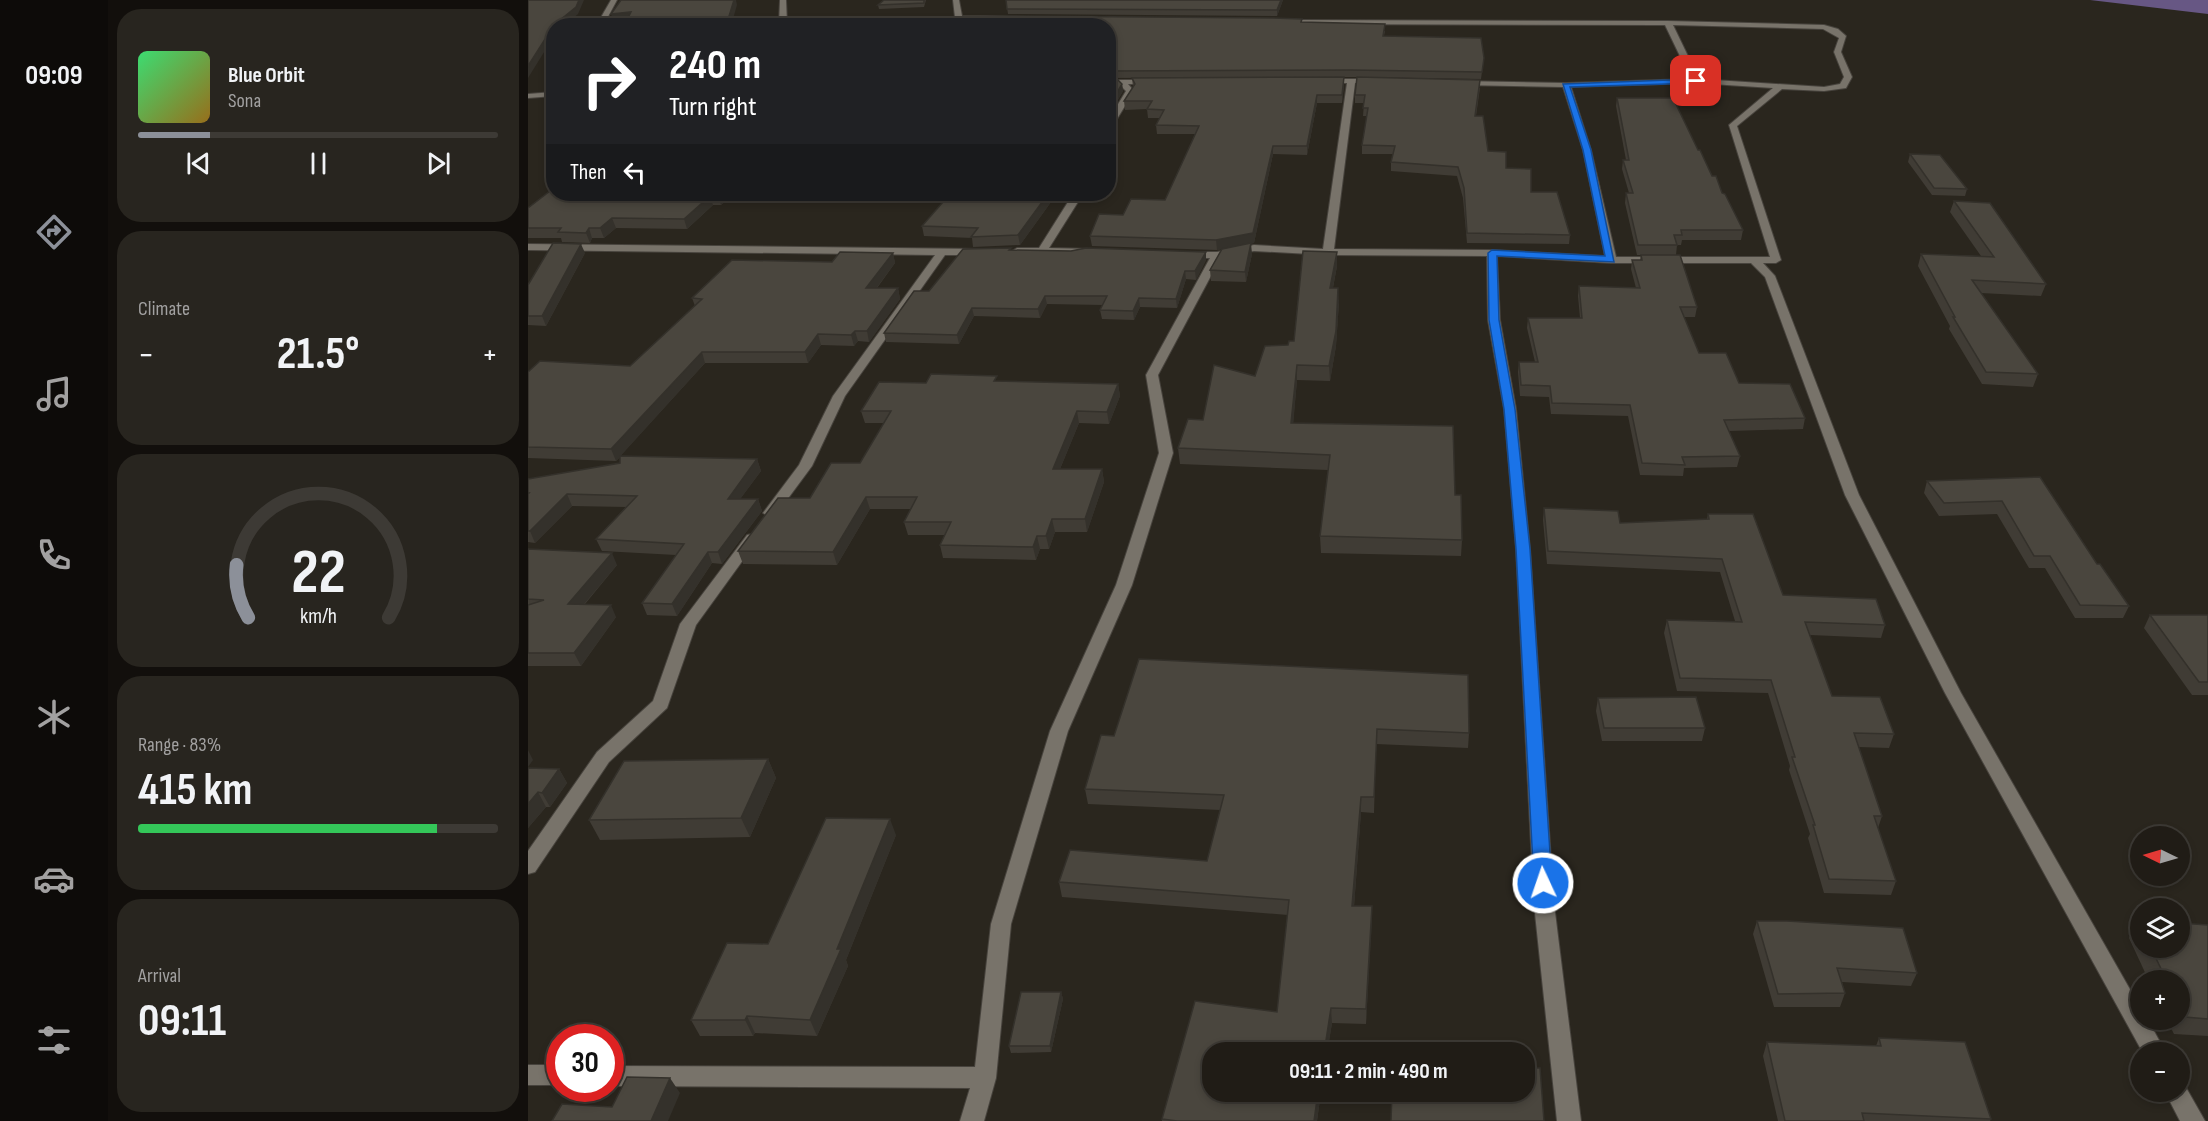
<!DOCTYPE html>
<html lang="en">
<head>
<meta charset="utf-8">
<style>
	body { margin:0; font-family:"Sofia Sans Condensed",sans-serif; background:#28251f; color:#f1f3f6; height:100vh; display:flex; flex-direction:column; font-size:22px; white-space:nowrap }
	* { box-sizing:border-box; margin:0 }
	p { font-size:20px; color:#a2a1a1 }
	.icon { flex:none; width:33px; height:33px; fill:none; stroke:currentColor; stroke-width:2; stroke-linecap:round; stroke-linejoin:round }
	.map { position:relative; flex:1; overflow:hidden }
	.details { display:flex; flex-direction:column; gap:9px; padding:9px; background:#120f0c; width:420px }
	.details>* { flex:none }
	.hud { position:absolute; left:18px; top:18px; width:570px; height:183px; border-radius:24px; box-shadow:0 3px 9px #0003,0 0 0 2px #3d3a35; background:#202124; color:#fff; overflow:hidden }
	.needle { width:39px; rotate:275deg }
	.fabs { position:absolute; left:1602px; top:826px; display:grid; gap:12px }
	.fabs a { display:grid; place-items:center; width:60px; height:60px; border-radius:50%; background:#201c16; box-shadow:0 3px 9px #0003,0 0 0 2px #3d3a35; font-size:30px }
	.speed { position:absolute; left:18px; top:1024px; display:flex; gap:12px; font-size:30px; font-weight:700; text-align:center }
	.speed>* { display:grid; place-content:center; width:78px; height:78px; border-radius:50%; background:#201c16; box-shadow:0 3px 9px #0003,0 0 0 2px #3d3a35; line-height:1 }
	.speed .limit { border:9px solid #d22; background:#fff; color:#111 }
	.pin { position:absolute; display:grid; place-items:center; width:51px; height:51px; color:#fff; margin:-26px; border-radius:12px; box-shadow:0 3px 9px #0006 }
	.me { position:absolute; width:66px; margin:-33px; rotate:357deg; stroke-linejoin:round; filter:drop-shadow(0 0 4px #0008) }
	.turn { display:flex; align-items:center; gap:21px; height:126px; padding:0 24px; font-size:27px }
	.turn .icon { width:78px; height:78px; stroke-width:2.5 }
	.turn b { display:block; font-size:42px; line-height:51px }
	.then { display:flex; align-items:center; height:57px; padding:0 24px; background:#0003; gap:12px; font-size:22px }
	.big { font-size:45px; font-weight:700; line-height:1.1 }
	.details .widget { flex:1; display:flex; flex-direction:column; justify-content:center; gap:9px; min-width:0; padding:0 21px; border-radius:24px; background:#28251f }
	.details .dial { align-items:center; gap:0 }
	.dial svg { height:156px; overflow:visible; fill:none; stroke:#3d3a35; stroke-width:7; stroke-linecap:round; text-anchor:middle }
	.dial text { fill:#f1f3f6; stroke:none }
	.song { display:flex; align-items:center; gap:18px }
	.cover { width:72px; height:72px; border-radius:9px; background:linear-gradient(135deg,hsl(140 70% 55%),hsl(40 70% 35%)) }
	.played { height:6px; border-radius:3px; background:linear-gradient(90deg,#8c9099 20%,#3d3a35 20%) }
	.keys { display:flex; justify-content:space-around; direction:ltr }
	.heat { display:flex; justify-content:space-between; align-items:center; font-size:33px; direction:ltr }
	.charge { height:9px; border-radius:4px; background:linear-gradient(90deg,#34c759 83%,#3d3a35 0) }
	.trip { position:absolute; left:674px; top:1042px; width:333px; height:60px; border-radius:24px; background:#201c16; box-shadow:0 3px 9px #0003,0 0 0 2px #3d3a35; font-weight:700; line-height:60px; text-align:center }
	main { display:flex; flex:1; min-height:0 }
	.tab-bar { display:flex; flex-direction:column; width:108px; justify-content:space-around; align-items:center; background:#0d0b09; color:#a2a1a1 }
	.tab-bar .icon { width:42px; height:42px }
	.tab-bar .current { color:#8c9099 }
	.tab-bar b { font-size:27px; color:#f1f3f6 }
	.map>svg:first-child { display:block }
	.forest { fill:#675784 }
	.lines { fill:none; stroke-linecap:round; stroke-linejoin:round }
	.minor-casing { stroke:#47433d; stroke-width:2 }
	.minor { fill:#78736a; fill-rule:evenodd }
	.wall { fill:#403c35 }
	.shaded-wall { fill:#34312b }
	.building { fill:#4a463e; stroke:#34312b; stroke-width:1.5 }
	.route { fill:#1a73e8; stroke:#114b97; stroke-width:1.5 }
</style>
</head>
<body>
<main>
<nav class="tab-bar">
<b>09:09</b>
<svg class="icon current" aria-label="directions" viewBox="0 0 24 24"><path d="M12 3l9 9-9 9-9-9zM9 14v-3h6M13 9l2 2-2 2"/></svg>
<svg class="icon" aria-label="music" viewBox="0 0 24 24"><path d="M9 18V5l10-2v13"/><circle cx="6" cy="18" r="3"/><circle cx="16" cy="16" r="3"/></svg>
<svg class="icon" aria-label="phone" viewBox="0 0 24 24"><path d="M5 4h4l2 5-3 2q2 4 5 5l2-3 5 2v4C11 20 4 13 5 4z"/></svg>
<svg class="icon" aria-label="climate" viewBox="0 0 24 24"><path d="M12 3v18M4 7l16 10M4 17L20 7"/></svg>
<svg class="icon" aria-label="car" viewBox="0 0 24 24"><path d="M5 17H2v-5l4-1 3-4h7l3 4 3 1v5h-3M9 17h6M6 11h13"/><circle cx="7" cy="17" r="2"/><circle cx="17" cy="17" r="2"/></svg>
<svg class="icon" aria-label="filters" viewBox="0 0 24 24"><path d="M4 7h16M4 17h16"/><circle cx="9" cy="7" r="2"/><circle cx="15" cy="17" r="2"/></svg>
</nav>
<section class="details">
<div class="widget">
<div class="song"><i class="cover"></i><div><b>Blue Orbit</b><p>Sona</p></div></div>
<div class="played"></div>
<div class="keys"><svg class="icon" aria-label="previous" viewBox="0 0 24 24"><path d="M18 5L8 12l10 7zM5 5v14"/></svg><svg class="icon" aria-label="pause" viewBox="0 0 24 24"><path d="M8 5v14M16 5v14"/></svg><svg class="icon" aria-label="next" viewBox="0 0 24 24"><path d="M6 5l10 7-10 7zM19 5v14"/></svg></div>
</div>
<div class="widget"><p>Climate</p>
<div class="heat"><a>−</a><b class="big">21.5°</b><a>+</a></div>
</div>
<div class="widget dial"><svg viewBox="0 0 100 80">
<path d="M14 69A42 42 0 1 1 86 69"/>
<path d="M14 69A42 42 0 0 1 8 42" stroke="#8c9099"/>
<text x="50" y="56" font-size="32" font-weight="700">22</text>
<text x="50" y="72" font-size="11">km/h</text>
</svg></div>
<div class="widget"><p>Range · 83%</p><b class="big">415 km</b><div class="charge"></div></div>
<div class="widget"><p>Arrival</p><b class="big">09:11</b></div>
</section>
<div class="map">
<svg width="1680" height="1121" viewBox="0 0 1680 1121">
	<rect width="100%" height="100%" fill="#2a261e"/>
	<polygon class="forest" points="1562,0 1680,0 1680,14"/>
	<g class="lines">
		<g class="minor-casing">
			<g id="minor">
				<polygon points="83,0 89,0 75,26 68,26"/>
				<polygon points="252,0 258,0 259,23 257,26 249,26 251,23"/>
				<polygon points="425,0 431,0 434,16 500,17 504,19 500,21 435,20 435,26 428,26"/>
				<path d="M752,20L1140,21L1296,25L1310,29L1318,36L1313,52L1324,77L1318,88L1296,91L1254,89L1209,126L1253,260L1248,263H1235L1247,276L1331,495L1433,693L1612,1007V1020H1620L1638,1053H1615L1417,693L1317,495L1237,277L1223,263H1083L969,256L972,320L988,409L1002,549L1026,904L1053,1121H1029L1006,904L988,549L976,409L960,320L959,256L800,255L726,251L693,257L630,375L645,453L604,585L540,731L483,924L468,1078L456,1121H432L442,1088L82,1086V1066L447,1067L463,924L522,731L588,585L631,453L618,375L682,258H660L655,255L660,252H689L726,245L795,249L819,83H797L793,81L794,79H848L852,81L848,83H827L806,249L964,250L1077,256L1055,150L1035,87L932,85L928,83L932,81L1038,83L1163,79L1137,25L755,24ZM1145,25L1295,29L1311,38L1306,52L1316,77L1312,84L1296,87L1171,79ZM1168,83L1245,88L1201,125L1242,257H1088L1063,150L1043,87Z"/>
				<polygon points="580,80 623,80 627,82 623,84 600,84 606,91 589,119 584,135 580,137 581,119 598,91 591,84 580,84"/>
				<polygon points="26,92 26,96 0,98 0,94"/>
				<polygon points="545,194 555,194 521,248 564,249 568,250 568,254 485,253 484,251 489,248 511,248"/>
				<polygon points="0,244 453,249 458,252 453,255 417,255 317,396 284,466 247,516 242,517 235,513 271,465 305,396 407,255 0,250"/>
				<polygon points="224,534 231,538 168,625 139,708 81,762 7,872 0,874 0,851 69,752 125,701 152,624 219,535"/>
				<rect x="0" y="1065" width="32" height="20"/>
				<polygon points="1652,1083 1656,1084 1677,1121 1652,1121 1637,1092 1652,1092"/>
			</g>
		</g>
		<use href="#minor" class="minor"/>
	</g>
	<g class="wall">
		<polygon points="398,0 396,7 351,9 350,5"/>
		<polygon points="478,0 755,0 749,16 480,14"/>
		<polygon points="774,19 774,22 857,31 856,36 955,64 953,79 823,77 580,78 580,26"/>
		<polygon points="816,77 816,85 814,103 789,103 779,155 745,154 726,243 716,245 724,254 718,282 683,281 682,270 694,249 689,250 564,246 562,236 595,215 637,200 667,134 629,134 628,125 632,118 620,118 619,109 597,110 596,101 605,87 604,78"/>
		<polygon points="580,79 594,84 595,91 584,110 580,110"/>
		<polygon points="952,88 948,116 960,151 1003,192 1042,235 1041,244 939,243 935,198 929,176 863,171 863,162 865,154 834,154 834,145 839,116 835,116 836,103 827,103 827,95"/>
		<polygon points="1089,98 1170,150 1215,230 1213,240 1154,240 1153,245 1149,245 1148,255 1109,255 1097,203 1098,193 1101,193 1094,169 1095,160 1098,160 1088,106"/>
		<polygon points="1382,154 1439,189 1437,196 1404,195 1380,162"/>
		<polygon points="206,194 193,205 185,205 159,229 88,228 76,238 64,238 62,243 34,242 33,238 0,238 0,208"/>
		<polygon points="422,194 525,194 522,198 523,202 492,245 445,247 444,238 396,236 394,226"/>
		<polygon points="1426,201 1518,284 1513,296 1453,293 1510,374 1505,387 1454,384 1421,329 1422,326 1390,266 1393,254 1453,256 1422,212"/>
		<polygon points="483,250 678,260 668,280 658,279 649,308 612,307 606,320 574,319 572,310 575,305 519,304 512,318 446,316 431,344 358,342 356,333 401,291"/>
		<polygon points="809,252 809,266 805,288 811,302 808,346 802,381 769,380 765,423 927,495 934,540 933,556 793,553 792,536 800,470 652,464 650,448 675,420 727,376 766,341"/>
		<polygon points="57,253 18,326 0,325 0,285"/>
		<polygon points="365,253 367,263 349,288 370,288 372,299 341,342 330,341 326,346 293,345 280,363 177,363 92,456 229,459 233,471 212,499 230,499 234,511 194,564 184,563 149,616 119,615 114,603 148,555 74,551 68,539 98,507 44,506 7,543 0,542 0,479 92,463 92,457 88,461 0,458 0,372 102,366 167,306 164,298 304,262"/>
		<polygon points="1113,255 1169,307 1167,317 1156,317 1171,353 1211,383 1277,418 1275,429 1201,431 1212,456 1209,467 1156,468 1155,476 1112,475 1100,416 1023,414 1021,397 992,396 990,372 991,362 1007,362 999,328 1000,318 1052,318 1050,296 1051,286 1108,288 1103,269 1104,260 1112,260"/>
		<polygon points="470,381 590,384 592,396 581,424 551,423 532,469 574,469 576,482 559,532 527,532 521,549 512,549 508,560 415,558 412,545 417,535 380,535 376,522 383,509 342,509 309,565 215,564 210,551 332,463 356,423 337,423 333,411 398,383"/>
		<polygon points="1512,477 1569,564 1601,606 1595,618 1547,618 1517,568 1501,568 1469,514 1411,516 1396,493 1399,481"/>
		<polygon points="1016,508 1092,523 1179,519 1180,514 1255,595 1357,625 1353,638 1282,635 1304,696 1366,734 1361,748 1331,747 1354,816 1350,828 1368,881 1363,895 1296,893 1280,838 1282,834 1261,770 1262,766 1240,693 1149,691 1136,633 1139,620 1207,621 1192,572 1019,564 1015,520"/>
		<polygon points="0,549 89,565 57,604 88,617 53,666 0,666"/>
		<polygon points="1622,615 1680,615 1680,695 1664,695 1616,628"/>
		<polygon points="611,659 940,675 941,733 940,748 848,744 846,813 833,812 826,906 844,906 838,1024 804,1023 799,1053 684,1053 684,1092 793,1092 789,1121 634,1121 634,1119 667,1001 749,1012 760,915 534,897 531,882 542,850 679,861 692,810 560,804 557,789 573,735 586,736"/>
		<polygon points="1070,698 1177,728 1174,741 1074,741 1068,711"/>
		<polygon points="240,759 248,778 222,837 72,840 61,820"/>
		<polygon points="0,768 31,769 39,783 22,807 18,807 0,828"/>
		<polygon points="368,835 318,960 320,966 289,1036 227,1033 225,1036 172,1036 163,1020 240,944"/>
		<polygon points="1229,921 1389,973 1383,986 1314,982 1317,993 1312,1007 1246,1007 1225,934"/>
		<polygon points="1610,921 1612,921 1612,948 1652,948 1680,925 1680,1036 1646,1034 1639,1020 1652,1020 1652,981 1621,981 1601,938"/>
		<polygon points="533,992 535,999 523,1052 483,1053 481,1046"/>
		<polygon points="1351,1038 1463,1119 1462,1121 1250,1121 1235,1056 1239,1042 1348,1046"/>
	</g>
	<g class="shaded-wall">
		<polygon points="51,0 56,0 50,14 36,26 26,26 26,36 0,78 0,66 26,25"/>
		<polygon points="206,0 208,0 209,5 203,26 198,26"/>
		<polygon points="753,0 755,0 749,16 749,10"/>
		<polygon points="103,12 106,20 85,21 83,14"/>
		<polygon points="816,77 816,85 814,103 814,95"/>
		<polygon points="594,84 595,91 584,110 583,103"/>
		<polygon points="789,95 789,103 779,155 779,146"/>
		<polygon points="745,146 745,154 726,243 689,250 688,240"/>
		<polygon points="192,194 206,194 193,205 190,196"/>
		<polygon points="518,194 525,194 522,198 523,202 492,245 490,235"/>
		<polygon points="182,196 185,205 159,229 156,219"/>
		<polygon points="84,218 88,228 76,238 72,228"/>
		<polygon points="61,228 64,238 62,243 58,233"/>
		<polygon points="723,243 724,254 718,282 717,272"/>
		<polygon points="53,244 57,253 18,326 14,316"/>
		<polygon points="678,252 678,260 668,280 667,271"/>
		<polygon points="809,252 809,266 802,302 802,288"/>
		<polygon points="365,253 367,263 341,298 338,288"/>
		<polygon points="657,271 658,279 649,308 648,299"/>
		<polygon points="370,288 372,299 341,342 339,331"/>
		<polygon points="810,288 811,302 808,346 802,381 801,366"/>
		<polygon points="517,296 519,304 512,318 510,309"/>
		<polygon points="611,298 612,307 606,320 605,311"/>
		<polygon points="444,308 446,316 431,344 429,335"/>
		<polygon points="327,331 330,341 326,346 323,335"/>
		<polygon points="290,334 293,345 280,363 277,352"/>
		<polygon points="174,352 177,363 88,461 83,449"/>
		<polygon points="769,365 769,380 764,439 763,423"/>
		<polygon points="590,384 592,396 581,424 579,412"/>
		<polygon points="549,411 551,423 527,481 525,469"/>
		<polygon points="229,459 233,471 204,510 200,499"/>
		<polygon points="574,469 576,482 559,532 557,519"/>
		<polygon points="39,494 44,506 7,543 2,531"/>
		<polygon points="338,497 342,509 309,565 305,552"/>
		<polygon points="230,499 234,511 194,564 190,552"/>
		<polygon points="524,519 527,532 521,549 518,536"/>
		<polygon points="509,536 512,549 508,560 505,547"/>
		<polygon points="180,552 184,563 149,616 144,604"/>
		<polygon points="84,553 89,565 46,616 40,604"/>
		<polygon points="83,605 88,617 53,666 46,653"/>
		<polygon points="0,750 5,760 0,767"/>
		<polygon points="240,759 248,778 222,837 213,818"/>
		<polygon points="31,769 39,783 22,807 14,793"/>
		<polygon points="10,792 18,807 0,828 0,804"/>
		<polygon points="833,797 833,812 825,921 824,906"/>
		<polygon points="362,819 368,835 318,960 320,966 289,1036 282,1020 309,949"/>
		<polygon points="844,906 844,922 838,1024 838,1009"/>
		<polygon points="533,992 535,999 523,1052 522,1046"/>
		<polygon points="803,1008 804,1023 799,1053 796,1053"/>
		<polygon points="219,1016 227,1033 225,1036 217,1020"/>
		<polygon points="142,1078 152,1093 140,1121 123,1121"/>
		<polygon points="790,1092 793,1092 789,1121 786,1121"/>
	</g>
	<g class="building">
		<polygon points="0,0 51,0 48,7 26,25 0,66"/>
		<polygon points="93,0 206,0 198,26 100,26 102,23 97,24 103,12 83,14"/>
		<polygon points="356,0 396,0 396,3 350,5"/>
		<polygon points="478,0 753,0 749,10 479,9"/>
		<polygon points="481,16 745,18 774,19 773,22 857,24 855,36 953,38 956,58 954,72 823,70 580,71 580,26 482,26"/>
		<polygon points="816,77 814,95 789,95 779,146 745,146 725,233 688,240 562,236 571,214 595,215 603,199 637,200 671,126 628,125 636,110 619,109 624,101 596,101 607,84 604,78"/>
		<polygon points="829,77 952,80 947,116 955,116 960,151 978,152 978,168 1003,169 1003,192 1029,192 1042,235 939,233 936,188 930,167 863,162 867,146 834,145 840,108 835,108 837,95 827,95"/>
		<polygon points="580,79 589,79 594,84 583,103 580,103"/>
		<polygon points="1089,98 1145,98 1170,150 1172,150 1184,176 1188,176 1194,193 1197,194 1215,230 1153,230 1154,235 1146,235 1149,245 1110,245 1098,193 1105,193 1095,160 1101,160"/>
		<polygon points="1382,154 1412,155 1439,189 1406,188"/>
		<polygon points="26,188 26,194 192,194 190,196 182,196 156,219 84,218 72,228 61,228 58,233 30,232 33,228 0,228 0,208"/>
		<polygon points="422,194 520,194 490,235 443,237 450,228 394,226"/>
		<polygon points="1426,201 1462,203 1518,284 1444,280 1510,374 1458,372 1425,317 1427,317 1393,254 1466,257"/>
		<polygon points="25,243 53,244 14,316 0,316 0,285"/>
		<polygon points="723,243 717,272 682,270 694,249"/>
		<polygon points="483,248 481,250 543,251 558,248 678,252 667,271 657,271 648,299 611,298 605,311 572,310 579,296 517,296 510,309 444,308 429,335 356,333 386,291 401,291 435,249"/>
		<polygon points="775,251 809,252 802,288 810,288 808,331 801,366 769,365 763,423 925,426 927,495 933,495 934,540 792,536 802,455 650,448 660,419 675,420 686,365 727,376 737,346 760,345 761,341 766,341"/>
		<polygon points="312,252 365,253 338,288 370,288 339,331 327,331 323,335 290,334 277,352 174,352 83,449 0,447 0,372 12,361 102,366 174,299 164,298 204,260 304,262"/>
		<polygon points="1113,255 1152,255 1169,307 1152,307 1171,353 1198,353 1211,383 1262,384 1277,418 1196,420 1212,456 1154,457 1157,465 1114,463 1102,405 1024,403 1022,386 993,385 991,362 1010,362 1000,318 1054,318 1051,286 1112,288 1104,260 1114,260"/>
		<polygon points="403,374 469,376 466,381 590,384 579,412 549,411 525,469 574,469 557,519 524,519 518,536 509,536 505,547 412,545 423,522 376,522 389,497 338,497 305,552 210,551 250,498 282,498 303,463 332,463 363,411 333,411 351,382 398,383"/>
		<polygon points="92,456 229,459 200,499 230,499 190,552 180,552 144,604 114,603 156,544 68,539 109,496 39,494 2,531 0,531 0,494 1,493 0,493 0,479 92,463"/>
		<polygon points="1512,477 1569,564 1572,564 1601,606 1552,605 1522,556 1506,556 1474,501 1416,503 1399,481"/>
		<polygon points="1016,508 1090,511 1092,523 1181,519 1180,514 1225,514 1255,595 1348,599 1357,625 1277,622 1304,696 1352,697 1366,734 1326,733 1354,816 1346,816 1368,881 1301,879 1285,825 1287,825 1264,757 1267,757 1243,680 1152,678 1139,620 1214,622 1194,559 1020,551"/>
		<polygon points="0,549 84,553 40,604 83,605 46,653 0,653 0,605 16,600 0,599"/>
		<polygon points="1622,615 1680,615 1680,682 1671,682"/>
		<polygon points="611,659 940,675 941,733 849,729 846,797 833,797 824,906 844,906 838,1009 803,1008 796,1053 684,1053 684,1092 790,1092 786,1121 649,1121 634,1119 667,1001 749,1012 761,900 531,882 542,850 679,861 696,795 557,789 573,735 586,736"/>
		<polygon points="1168,697 1177,728 1076,728 1070,698"/>
		<polygon points="240,759 213,818 61,820 96,761"/>
		<polygon points="0,768 31,769 14,793 10,792 0,804"/>
		<polygon points="298,818 362,819 309,949 313,949 282,1020 219,1016 217,1020 163,1020 199,943 240,944"/>
		<polygon points="1229,921 1259,921 1375,928 1389,973 1309,968 1317,993 1250,994"/>
		<polygon points="1652,923 1680,925 1680,1019 1657,1017 1652,1006 1652,981 1639,981 1623,948 1652,948"/>
		<polygon points="493,992 533,992 522,1046 481,1046"/>
		<polygon points="1351,1038 1437,1042 1463,1119 1334,1113 1336,1121 1257,1121 1239,1042 1353,1046"/>
		<polygon points="996,1068 1012,1068 1016,1121 863,1121 864,1092 996,1092"/>
		<polygon points="99,1077 142,1078 123,1121 24,1121 34,1104 84,1107"/>
	</g>
	<polygon class="route" points="1168,79 1171,83 1042,87 1063,150 1086,262 969,256 971,320 987,409 1002,549 1024,883 1021,888 1015,890 1009,888 1006,883 988,549 976,409 961,320 960,253 964,250 1077,256 1055,150 1035,84"/>
</svg>
<div class="fabs">
<a><svg class="needle" viewBox="-14 -14 28 28"><path d="M0-13l5 13h-10z" fill="#e53935"/><path d="M0 13l5-13h-10z" fill="#a2a1a1"/></svg></a>
<a><svg class="icon" aria-label="layers" viewBox="0 0 24 24"><path d="M12 4l9 5-9 5-9-5zM3 14l9 5 9-5"/></svg></a>
<a>+</a>
<a>−</a>
</div>
<div class="speed"><div class="limit">30</div></div>
<div class="pin" style="left:1168px;top:81px;background:#d93025"><svg class="icon" aria-label="arrive" viewBox="0 0 24 24"><path d="M6 21V4h12l-3 4 3 4H6"/></svg></div>
<svg class="me" style="left:1015px;top:883px" viewBox="-20 -20 40 40"><circle r="17" fill="#1a73e8" stroke="#fff" stroke-width="3"/><path d="M0-11L8 9 0 5-8 9z" fill="#fff"/></svg>
<div class="trip">09:11 · 2 min · 490 m</div>
<div class="hud">
<div class="turn"><svg class="icon" aria-label="right" viewBox="0 0 24 24"><path d="M7 20v-9h11M14 6l5 5-5 5"/></svg><div><b>240 m</b>Turn right</div></div>
<div class="then">Then<svg class="icon" aria-label="left" viewBox="0 0 24 24"><path d="M17 20v-9H6M10 6l-5 5 5 5"/></svg></div>
</div>
</div>
</main>
</body>
</html>
